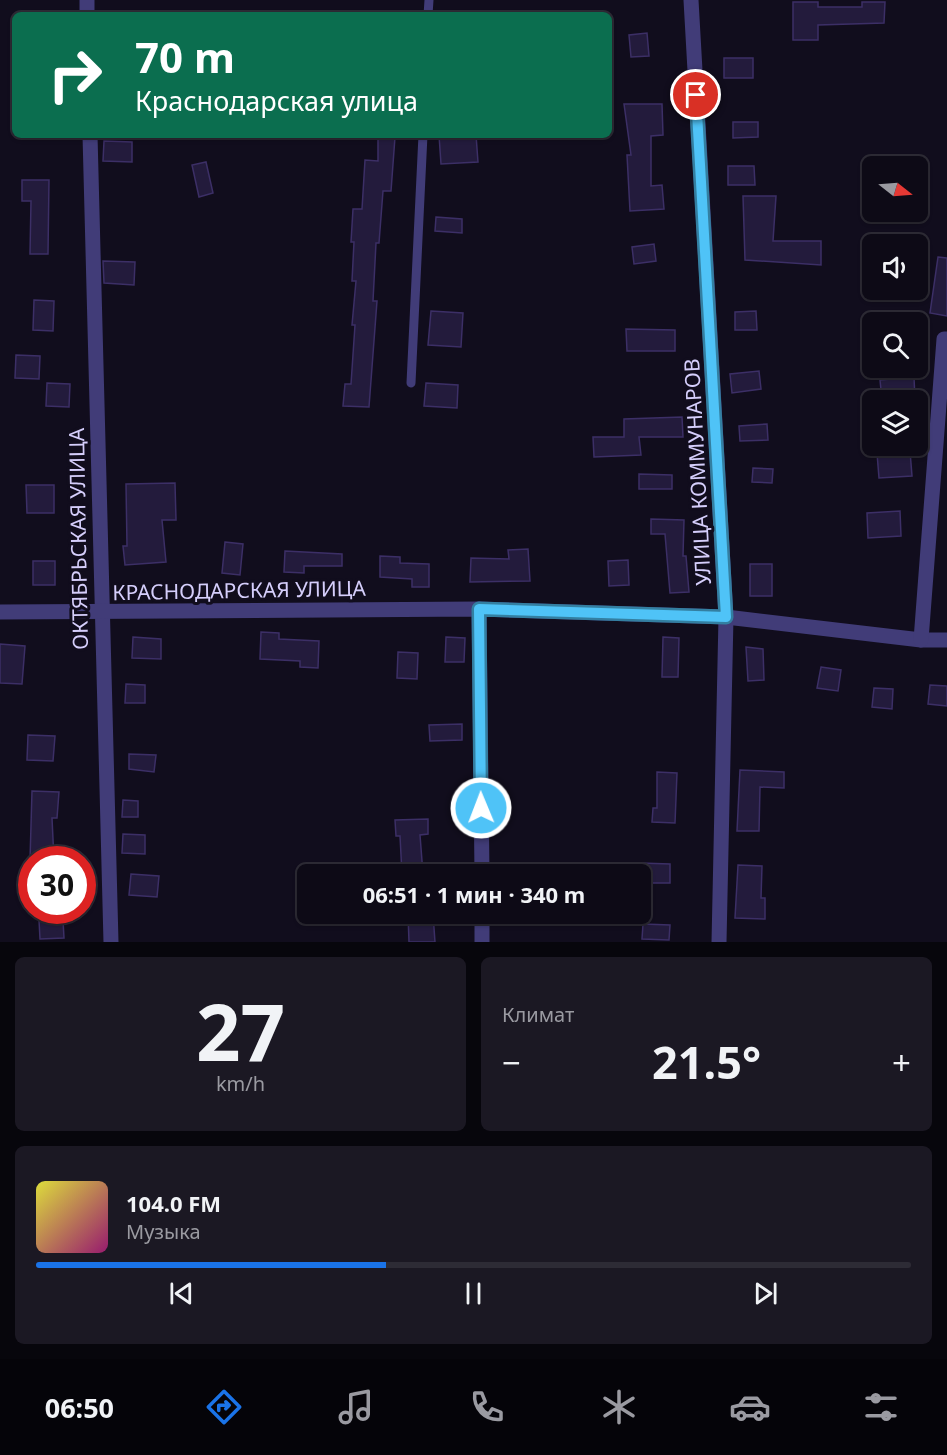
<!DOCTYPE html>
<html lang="ru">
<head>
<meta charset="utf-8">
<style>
	body { margin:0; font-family:"Noto Sans",sans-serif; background:#1b1823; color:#f1f3f6; height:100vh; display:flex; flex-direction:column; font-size:22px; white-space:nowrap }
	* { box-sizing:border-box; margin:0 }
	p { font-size:20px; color:#9a9aa1 }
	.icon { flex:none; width:33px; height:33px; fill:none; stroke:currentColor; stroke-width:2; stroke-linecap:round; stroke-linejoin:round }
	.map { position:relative; height:942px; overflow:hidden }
	.sheet { display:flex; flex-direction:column; gap:15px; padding:15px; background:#07060c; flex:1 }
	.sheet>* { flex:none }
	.top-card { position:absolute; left:12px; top:12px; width:600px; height:126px; border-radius:9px; box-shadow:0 2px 4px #0004,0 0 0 2px #2d2b35; background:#0b6e4f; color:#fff; overflow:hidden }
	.needle { width:39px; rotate:107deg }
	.controls { position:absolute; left:862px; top:156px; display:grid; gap:12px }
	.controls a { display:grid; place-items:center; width:66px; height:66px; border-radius:9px; background:#0d0a16; box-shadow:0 2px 4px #0004,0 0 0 2px #2d2b35; font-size:30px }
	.speed { position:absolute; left:18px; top:846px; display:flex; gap:12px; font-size:30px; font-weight:700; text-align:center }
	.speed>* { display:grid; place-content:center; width:78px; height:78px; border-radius:50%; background:#0d0a16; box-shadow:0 2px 4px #0004,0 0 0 2px #2d2b35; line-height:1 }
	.speed .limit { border:9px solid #d22; background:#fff; color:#111 }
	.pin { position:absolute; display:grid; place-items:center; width:51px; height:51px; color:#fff; margin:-26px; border:3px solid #fff; border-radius:50%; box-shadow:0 2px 6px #0007 }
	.me { position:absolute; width:66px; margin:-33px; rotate:359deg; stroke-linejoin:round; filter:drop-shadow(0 0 4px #0008) }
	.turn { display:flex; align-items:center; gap:21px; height:126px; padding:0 24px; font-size:27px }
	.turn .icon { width:78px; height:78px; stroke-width:2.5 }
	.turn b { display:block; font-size:42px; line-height:51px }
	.big { font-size:45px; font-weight:700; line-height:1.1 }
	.sheet .tile { flex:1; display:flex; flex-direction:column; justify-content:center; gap:9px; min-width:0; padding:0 21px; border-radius:9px; background:#1b1823 }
	.sheet .dial { align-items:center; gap:0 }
	.dial b { font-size:78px; line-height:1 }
	.song { display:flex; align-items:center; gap:18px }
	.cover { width:72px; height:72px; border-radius:9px; background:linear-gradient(135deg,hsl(60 70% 55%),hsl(320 70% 35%)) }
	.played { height:6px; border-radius:3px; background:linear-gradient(90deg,#1a73e8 40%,#2d2b35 40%) }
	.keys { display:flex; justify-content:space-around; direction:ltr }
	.heat { display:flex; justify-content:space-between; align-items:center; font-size:33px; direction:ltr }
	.sheet .tiles { flex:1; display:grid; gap:15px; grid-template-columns:1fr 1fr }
	.tile:last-child { grid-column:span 2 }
	.trip { position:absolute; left:297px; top:864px; width:354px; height:60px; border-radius:9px; background:#0d0a16; box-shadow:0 2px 4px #0004,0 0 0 2px #2d2b35; font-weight:700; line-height:60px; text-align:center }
	.menu { display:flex; height:96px; justify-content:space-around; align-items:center; background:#050409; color:#9a9aa1 }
	.menu .icon { width:42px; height:42px }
	.menu .selected { color:#1a73e8 }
	.menu b { font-size:27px; color:#f1f3f6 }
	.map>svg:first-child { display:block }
	.building { fill:#231b3c; stroke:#3c2f66; stroke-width:1.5 }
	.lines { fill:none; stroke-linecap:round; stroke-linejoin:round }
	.service { stroke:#413c78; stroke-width:9 }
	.minor { stroke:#413c78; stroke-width:15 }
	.route-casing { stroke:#337fa1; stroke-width:15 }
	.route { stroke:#4fc3f7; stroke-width:10 }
	.labels { text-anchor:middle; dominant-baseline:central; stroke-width:6; stroke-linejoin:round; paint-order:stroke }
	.street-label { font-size:21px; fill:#d5cefb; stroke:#110d1d }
</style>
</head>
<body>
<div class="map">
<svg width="947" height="942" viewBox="0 0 947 942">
	<rect width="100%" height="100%" fill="#110d1d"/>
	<g class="building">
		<polygon points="793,2 818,2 818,7 862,7 862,2 885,2 884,23 818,25 818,40 793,40"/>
		<polygon points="647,33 649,56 631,57 629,35"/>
		<rect x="724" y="58" width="29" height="20"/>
		<polygon points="624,104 662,104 663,135 651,136 651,186 662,185 664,209 630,211 627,155 631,155"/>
		<polygon points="733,122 758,122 758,137 733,138"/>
		<polygon points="439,135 476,135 478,162 441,164"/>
		<polygon points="378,137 395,137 391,191 383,191 379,243 376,243 373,301 377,301 369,407 343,406 345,384 351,384 355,325 352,325 356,281 352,281 354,242 351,242 353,209 362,209 365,160 378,161"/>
		<polygon points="104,141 132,142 132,162 103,161"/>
		<polygon points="206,162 213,193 199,197 192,165"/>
		<polygon points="728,166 754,166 755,185 728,185"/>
		<polygon points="22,180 49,180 48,254 30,254 31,201 22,201"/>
		<polygon points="743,196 776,196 773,241 821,241 821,265 745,260"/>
		<polygon points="436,217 462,219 462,233 435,231"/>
		<polygon points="654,244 656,261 634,264 632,247"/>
		<polygon points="938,257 947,258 947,316 930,313"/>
		<polygon points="103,261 135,262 134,285 104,283"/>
		<polygon points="34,300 54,301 53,331 33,330"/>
		<polygon points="431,311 463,313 461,347 428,345"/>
		<polygon points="756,311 757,330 735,330 735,312"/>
		<polygon points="626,329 675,330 675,351 627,351"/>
		<polygon points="16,355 40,356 39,379 15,378"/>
		<polygon points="759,371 761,389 732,393 730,374"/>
		<polygon points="914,377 915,400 882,400 880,380"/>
		<polygon points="47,383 70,384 69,407 46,406"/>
		<polygon points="426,383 458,385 457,408 424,406"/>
		<polygon points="682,417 683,437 639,437 641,455 594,457 593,437 624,437 624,419"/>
		<polygon points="767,424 768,440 740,441 739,426"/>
		<polygon points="910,451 912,476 879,478 877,453"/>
		<polygon points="753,468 773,469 772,483 752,482"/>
		<polygon points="639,474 672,475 672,489 639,489"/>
		<polygon points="175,483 176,520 162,520 166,562 125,565 123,546 127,546 126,484"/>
		<polygon points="26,485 54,485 54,513 27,513"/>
		<polygon points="900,511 901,536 868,538 867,513"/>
		<polygon points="651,519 684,520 683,556 686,556 689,592 670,593 665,534 651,534"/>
		<polygon points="225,542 243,544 240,575 222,573"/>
		<polygon points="528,549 530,581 470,582 471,558 509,559 508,550"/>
		<polygon points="285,551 342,554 342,566 304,566 304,573 284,572"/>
		<polygon points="380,556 400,557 400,563 429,564 429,587 412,587 412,579 380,577"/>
		<polygon points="628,560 629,585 609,586 608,561"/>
		<rect x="33" y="561" width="22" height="24"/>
		<rect x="750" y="564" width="22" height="32"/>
		<polygon points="261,632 279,633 279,639 319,641 318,668 300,667 300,661 260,659"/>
		<polygon points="133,637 161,639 161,659 132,658"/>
		<polygon points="446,637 465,638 464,662 445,662"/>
		<polygon points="663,637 679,638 678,677 662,677"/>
		<polygon points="0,644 25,646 22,684 0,683"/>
		<polygon points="746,647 763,649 764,680 748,681"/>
		<polygon points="398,652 418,653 417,679 397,678"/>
		<polygon points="821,667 841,670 838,691 817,688"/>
		<polygon points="126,684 145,685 145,703 125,703"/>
		<polygon points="930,685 947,686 947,706 928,704"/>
		<polygon points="874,688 893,689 892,709 872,707"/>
		<polygon points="462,724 462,740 430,741 429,725"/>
		<polygon points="28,735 55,736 53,761 27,760"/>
		<polygon points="129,754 156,755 154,772 129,769"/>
		<polygon points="740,770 784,772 784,788 760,787 759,831 737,831"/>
		<polygon points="657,772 677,773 675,823 652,822 653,808 657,808"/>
		<polygon points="32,791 59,792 57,818 52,818 54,860 30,860"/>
		<polygon points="123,800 138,801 138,817 122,817"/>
		<polygon points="428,819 428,834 420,835 423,874 402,874 400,836 396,836 395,820"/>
		<polygon points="123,834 145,835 145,854 122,853"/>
		<polygon points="640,863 670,864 670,883 640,883"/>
		<polygon points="738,865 762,866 761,898 765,898 765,919 735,918"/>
		<polygon points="131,874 159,876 157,897 129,895"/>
		<polygon points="408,914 433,914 435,942 409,942"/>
		<polygon points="39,920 63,920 64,938 40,939"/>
		<polygon points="643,924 670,925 669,940 642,939"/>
	</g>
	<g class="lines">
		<g class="service">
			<polyline points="428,15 429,0"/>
			<polyline points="411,383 423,135"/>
		</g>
		<g class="minor">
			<polyline points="87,0 87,15"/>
			<polyline points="691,0 726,617 719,942"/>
			<polyline points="90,135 111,942"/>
			<polyline points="479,609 482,874"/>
			<polyline points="0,612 479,609 726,617 921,640 947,640"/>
			<polyline points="921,640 944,339 947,339"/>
			<polyline points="482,914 482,942"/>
		</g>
	</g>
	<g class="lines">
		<g class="route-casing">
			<polyline id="route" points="481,808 479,609 726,617 696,95"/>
		</g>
		<use href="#route" class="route"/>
	</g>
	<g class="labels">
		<g class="street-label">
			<text transform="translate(697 472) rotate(-93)">УЛИЦА КОММУНАРОВ</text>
			<text transform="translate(78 539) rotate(-91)">ОКТЯБРЬСКАЯ УЛИЦА</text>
			<text transform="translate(239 590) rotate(-1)">КРАСНОДАРСКАЯ УЛИЦА</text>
		</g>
	</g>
</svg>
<div class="controls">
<a><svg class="needle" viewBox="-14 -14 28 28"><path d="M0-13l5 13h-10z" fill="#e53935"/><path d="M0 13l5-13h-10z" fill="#9a9aa1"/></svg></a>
<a><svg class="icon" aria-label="sound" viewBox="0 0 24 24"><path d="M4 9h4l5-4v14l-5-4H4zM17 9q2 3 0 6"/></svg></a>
<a><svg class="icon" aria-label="search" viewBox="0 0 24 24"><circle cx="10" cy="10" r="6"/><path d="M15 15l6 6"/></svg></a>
<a><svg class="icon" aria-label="layers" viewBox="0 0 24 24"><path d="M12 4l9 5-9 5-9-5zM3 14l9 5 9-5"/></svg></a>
</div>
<div class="speed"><div class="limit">30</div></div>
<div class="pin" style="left:696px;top:95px;background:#d93025"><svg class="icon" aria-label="arrive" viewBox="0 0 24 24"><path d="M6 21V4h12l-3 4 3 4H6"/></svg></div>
<svg class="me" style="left:481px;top:808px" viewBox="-20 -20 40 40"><circle r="17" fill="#4fc3f7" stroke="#fff" stroke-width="3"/><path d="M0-11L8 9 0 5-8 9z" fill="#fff"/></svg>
<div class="trip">06:51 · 1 мин · 340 m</div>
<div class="top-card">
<div class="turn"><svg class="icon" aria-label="right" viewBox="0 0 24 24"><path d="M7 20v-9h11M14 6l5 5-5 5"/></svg><div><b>70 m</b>Краснодарская улица</div></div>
</div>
</div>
<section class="sheet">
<div class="tiles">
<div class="tile dial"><b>27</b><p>km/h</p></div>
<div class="tile"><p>Климат</p>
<div class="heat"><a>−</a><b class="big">21.5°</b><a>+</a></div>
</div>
<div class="tile">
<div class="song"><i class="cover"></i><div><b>104.0 FM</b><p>Музыка</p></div></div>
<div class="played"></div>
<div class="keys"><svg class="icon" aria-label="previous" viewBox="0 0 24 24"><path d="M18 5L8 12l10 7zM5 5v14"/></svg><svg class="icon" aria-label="pause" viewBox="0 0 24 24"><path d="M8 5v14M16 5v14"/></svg><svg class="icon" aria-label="next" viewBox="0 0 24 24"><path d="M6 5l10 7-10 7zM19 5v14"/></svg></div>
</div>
</div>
</section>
<nav class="menu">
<b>06:50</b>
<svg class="icon selected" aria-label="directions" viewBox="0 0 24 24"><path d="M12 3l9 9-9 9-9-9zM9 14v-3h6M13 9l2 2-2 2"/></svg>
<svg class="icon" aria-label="music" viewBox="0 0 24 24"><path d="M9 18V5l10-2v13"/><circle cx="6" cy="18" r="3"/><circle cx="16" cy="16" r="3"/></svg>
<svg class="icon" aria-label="phone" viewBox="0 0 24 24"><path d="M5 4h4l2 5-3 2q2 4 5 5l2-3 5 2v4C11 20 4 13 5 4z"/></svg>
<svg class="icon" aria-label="climate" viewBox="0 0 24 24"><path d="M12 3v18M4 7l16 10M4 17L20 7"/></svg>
<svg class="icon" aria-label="car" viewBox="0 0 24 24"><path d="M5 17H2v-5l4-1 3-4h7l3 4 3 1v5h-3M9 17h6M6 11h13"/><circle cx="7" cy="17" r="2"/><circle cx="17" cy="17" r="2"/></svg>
<svg class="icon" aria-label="filters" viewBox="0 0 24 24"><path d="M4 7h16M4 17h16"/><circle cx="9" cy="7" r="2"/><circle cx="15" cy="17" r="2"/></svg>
</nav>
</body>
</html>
